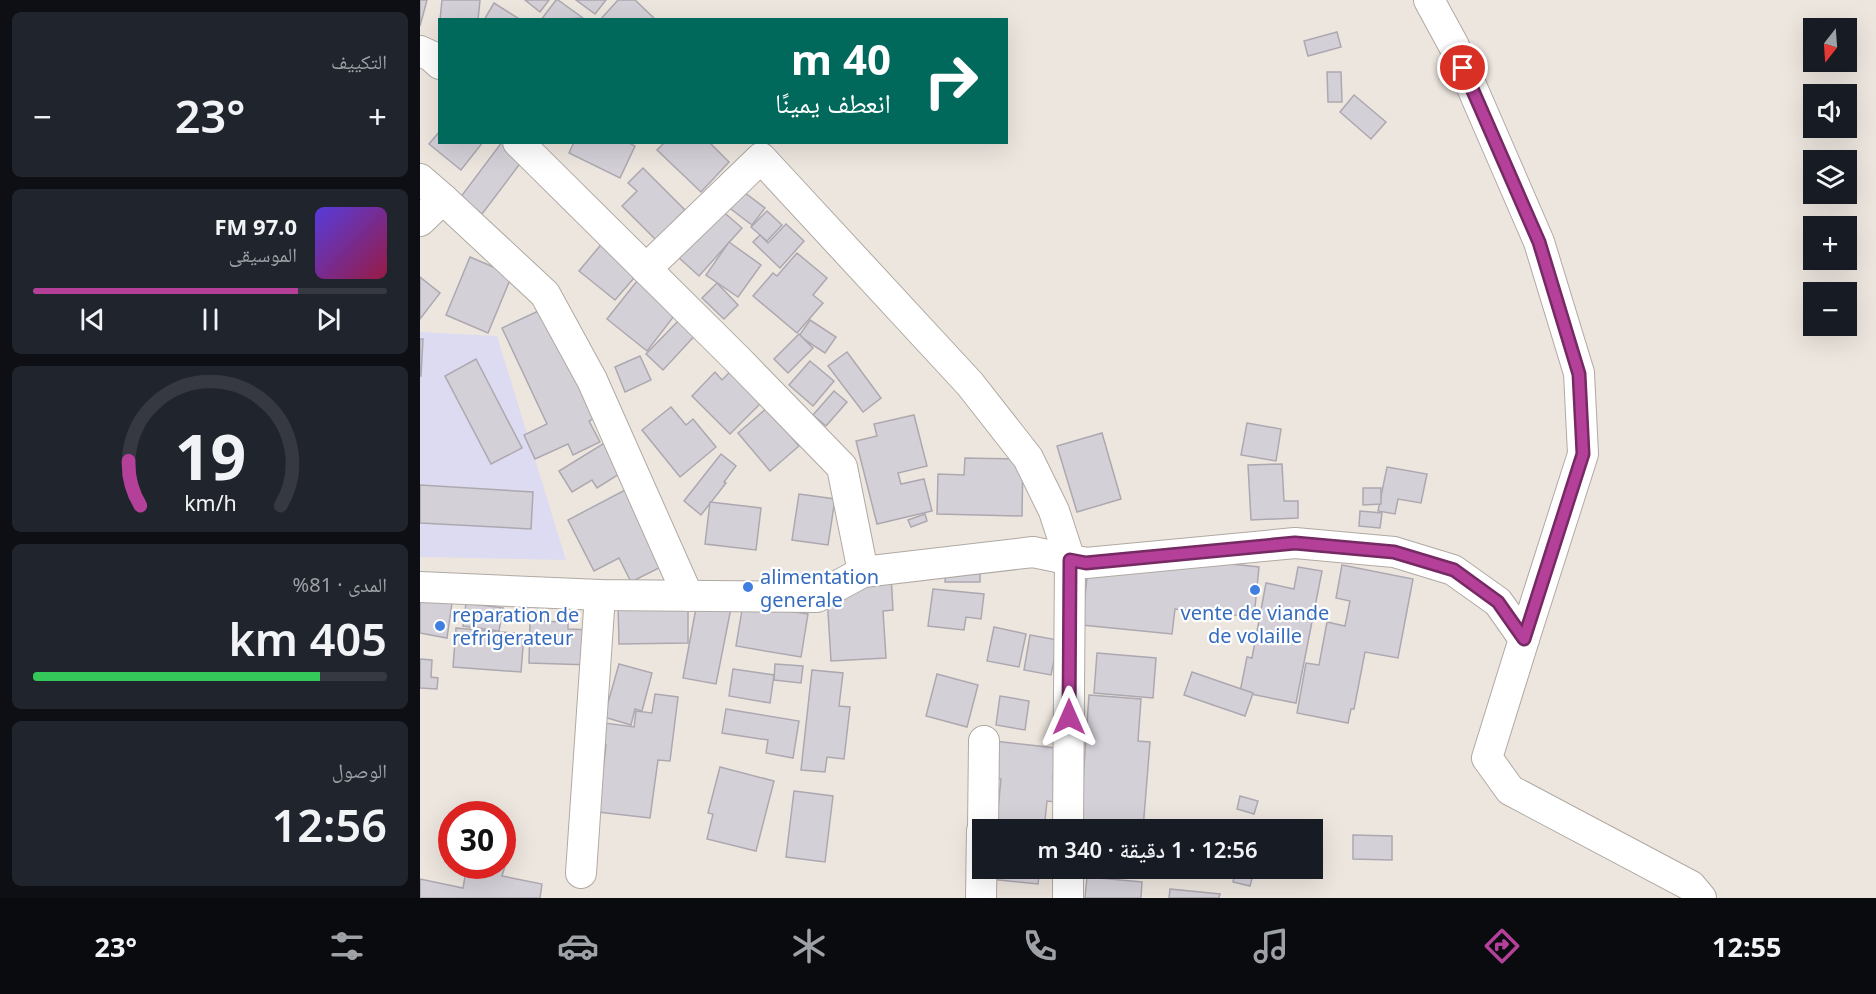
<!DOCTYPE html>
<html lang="ar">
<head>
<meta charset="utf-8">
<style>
	body { margin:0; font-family:"Noto Sans","Noto Naskh Arabic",sans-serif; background:#20242c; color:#f1f3f6; direction:rtl; height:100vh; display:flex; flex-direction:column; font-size:22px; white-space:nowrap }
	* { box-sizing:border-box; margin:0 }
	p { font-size:20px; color:#9ea1a6 }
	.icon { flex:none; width:33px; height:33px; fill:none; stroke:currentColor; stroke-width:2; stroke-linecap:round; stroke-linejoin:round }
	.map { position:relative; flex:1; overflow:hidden; direction:ltr }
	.details { display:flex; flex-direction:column; gap:12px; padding:12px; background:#0d0f14; width:420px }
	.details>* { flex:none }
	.top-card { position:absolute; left:18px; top:18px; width:570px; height:126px; border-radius:0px; box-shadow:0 6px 24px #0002; direction:rtl; background:#00695c; color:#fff; overflow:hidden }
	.needle { width:39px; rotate:197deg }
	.tools { position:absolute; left:1383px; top:18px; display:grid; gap:12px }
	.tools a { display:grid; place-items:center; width:54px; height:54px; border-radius:0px; background:#171b24; box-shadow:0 6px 24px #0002; font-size:30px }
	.speed { position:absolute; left:18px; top:801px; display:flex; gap:12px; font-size:30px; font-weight:700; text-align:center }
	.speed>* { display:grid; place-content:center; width:78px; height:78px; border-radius:50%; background:#171b24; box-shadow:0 6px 24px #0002; line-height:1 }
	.speed .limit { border:9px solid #d22; background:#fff; color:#111 }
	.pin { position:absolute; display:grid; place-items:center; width:51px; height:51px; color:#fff; margin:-26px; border:3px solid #fff; border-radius:50%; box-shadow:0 2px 6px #0007 }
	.me { position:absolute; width:66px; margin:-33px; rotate:0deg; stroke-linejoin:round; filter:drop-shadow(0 0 4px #0008) }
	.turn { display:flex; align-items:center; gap:21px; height:126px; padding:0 18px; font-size:27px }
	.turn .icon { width:78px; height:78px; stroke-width:2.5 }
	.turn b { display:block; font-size:42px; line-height:51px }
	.big { font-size:45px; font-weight:600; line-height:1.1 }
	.details .widget { flex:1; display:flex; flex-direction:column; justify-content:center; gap:9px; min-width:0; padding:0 21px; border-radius:9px; background:#20242c }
	.details .dial { align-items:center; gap:0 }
	.dial svg { height:156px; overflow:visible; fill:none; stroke:#363941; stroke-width:7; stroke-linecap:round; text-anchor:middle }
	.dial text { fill:#f1f3f6; stroke:none }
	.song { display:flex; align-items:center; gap:18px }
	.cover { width:72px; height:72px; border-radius:9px; background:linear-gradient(135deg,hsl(250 70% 55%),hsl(340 70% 35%)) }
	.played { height:6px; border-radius:3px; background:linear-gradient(90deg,#b44099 75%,#363941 75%) }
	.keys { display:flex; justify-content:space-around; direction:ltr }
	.heat { display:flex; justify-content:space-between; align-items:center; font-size:33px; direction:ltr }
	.charge { height:9px; border-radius:4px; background:linear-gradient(90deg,#34c759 81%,#363941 0) }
	.trip { position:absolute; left:552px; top:819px; width:351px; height:60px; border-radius:0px; background:#171b24; box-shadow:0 6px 24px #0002; font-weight:600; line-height:60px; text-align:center; direction:rtl }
	.dock { display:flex; height:96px; justify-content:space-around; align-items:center; background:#090b0e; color:#9ea1a6 }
	.dock .icon { width:42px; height:42px }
	.dock .on { color:#b44099 }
	.dock b { font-size:27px; color:#f1f3f6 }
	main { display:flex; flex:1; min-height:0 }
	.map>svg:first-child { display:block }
	.education { fill:#dddbf1 }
	.building { fill:#d4d0d8; stroke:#ada8b0; stroke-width:1.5 }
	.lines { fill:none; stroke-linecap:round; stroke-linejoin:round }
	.minor-casing { stroke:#b0a9a3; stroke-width:32 }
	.minor { stroke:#fff; stroke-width:30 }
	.route-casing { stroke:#752a63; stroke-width:15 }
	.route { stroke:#b44099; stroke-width:10 }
	.shop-dot { fill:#3f7fe0; stroke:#fff; stroke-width:2 }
	.labels { text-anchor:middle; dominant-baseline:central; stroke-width:4.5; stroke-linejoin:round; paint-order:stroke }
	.shop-label { font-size:20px; fill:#366cbe; stroke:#fff; text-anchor:start }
</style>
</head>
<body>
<main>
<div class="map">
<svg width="1456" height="898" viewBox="0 0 1456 898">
	<rect width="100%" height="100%" fill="#ede6df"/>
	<polygon class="education" points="0,332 77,336 146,560 0,557"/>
	<g class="building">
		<polygon points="0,0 7,0 0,26"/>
		<polygon points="22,0 60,0 58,20 20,20"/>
		<polygon points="105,0 129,0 120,12"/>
		<polygon points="136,0 138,0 163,18 121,20"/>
		<polygon points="156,0 186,0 175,14"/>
		<polygon points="198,0 215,0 236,20 180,20"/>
		<polygon points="74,3 101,20 64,20"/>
		<polygon points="917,32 921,47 888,56 884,41"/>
		<polygon points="907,72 921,72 922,102 908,102"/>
		<polygon points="934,95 966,122 951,139 920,112"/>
		<polygon points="20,131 20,142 63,142 41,170 9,144"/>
		<polygon points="82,142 86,142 105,157 62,214 40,198"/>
		<polygon points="154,142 207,142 215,146 200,178 149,153"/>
		<polygon points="245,142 289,142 309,162 281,192 237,150"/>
		<polygon points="223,168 265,210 236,240 202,206 217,191 208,183"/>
		<polygon points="320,189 345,208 332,225 307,206"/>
		<polygon points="300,209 322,228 279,276 257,256"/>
		<polygon points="347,211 362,225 347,241 331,227"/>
		<polygon points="366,224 384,241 360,268 333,242 340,235 348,243"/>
		<polygon points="184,241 220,271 195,300 159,271"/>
		<polygon points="309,242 341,265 318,297 286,275"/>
		<polygon points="377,253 407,278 393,295 403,303 377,333 333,296 353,273 357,276"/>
		<polygon points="50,257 92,275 68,333 26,315"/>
		<polygon points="221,276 261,307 227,351 187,319"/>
		<polygon points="0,277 20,293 0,319"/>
		<polygon points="297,283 318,305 304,319 282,298"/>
		<polygon points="127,307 179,416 169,421 180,442 153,455 148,444 115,459 104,435 127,424 82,328"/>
		<polygon points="265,314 281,329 243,370 226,354"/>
		<polygon points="390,320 416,337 405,353 379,336"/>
		<polygon points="379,334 393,348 368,373 354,359"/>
		<polygon points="0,339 3,339 1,376 0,376"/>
		<polygon points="427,352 461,398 443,412 408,366"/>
		<polygon points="220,356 231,380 205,392 195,367"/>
		<polygon points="56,359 102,448 71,464 25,376"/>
		<polygon points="390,361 414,381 393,406 369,385"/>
		<polygon points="317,365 348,396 310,434 272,396 295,372 302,380"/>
		<polygon points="414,391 427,402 406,426 393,415"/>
		<polygon points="251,407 266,425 273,419 296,447 260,477 222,430"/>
		<polygon points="347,408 379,446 350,471 318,433"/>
		<polygon points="494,415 507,466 478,473 481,484 504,479 512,511 457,524 436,441 457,436 454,424"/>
		<polygon points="827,423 861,429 856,461 821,455"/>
		<polygon points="682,433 701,499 657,512 637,446"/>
		<polygon points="186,442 204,471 177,488 172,480 152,492 139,471"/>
		<polygon points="301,454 316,466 304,482 306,483 281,515 264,501"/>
		<polygon points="545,458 603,459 602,516 517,514 518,474 544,475"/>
		<polygon points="862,464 864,501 878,501 878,518 831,520 828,465"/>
		<polygon points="967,467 1007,474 1001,503 978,499 975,514 958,511"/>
		<polygon points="0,485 113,492 111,529 0,523"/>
		<polygon points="943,488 961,488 961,504 943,505"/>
		<polygon points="207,489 247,564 211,582 199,558 174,571 148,520"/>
		<polygon points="379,494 415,499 408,545 372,540"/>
		<polygon points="290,502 341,508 336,550 285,544"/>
		<polygon points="940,511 962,513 960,528 939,526"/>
		<polygon points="505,514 507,521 491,527 488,520"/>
		<polygon points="670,549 839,567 834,617 755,609 752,634 662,625"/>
		<polygon points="922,565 993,579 978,658 945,652 934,709 931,709 928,723 877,713 886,663 899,665 907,622 925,626 930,601 916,598"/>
		<polygon points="878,567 902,571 876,703 820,692 827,657 832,658 846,583 874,589"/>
		<polygon points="526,568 560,568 560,582 525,582"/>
		<polygon points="471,575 473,610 463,611 466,658 411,661 406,579"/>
		<polygon points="513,589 564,594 561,619 546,617 544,630 508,626"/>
		<polygon points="278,597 312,603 296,684 263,678"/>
		<polygon points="0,598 32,603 27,638 0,633"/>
		<polygon points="46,603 83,608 79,631 43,626"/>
		<polygon points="268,603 268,643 199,644 198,604"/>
		<polygon points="323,604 388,614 381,657 316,646"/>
		<polygon points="110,621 148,622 148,629 172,630 171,665 109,663"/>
		<polygon points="574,627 606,634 599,667 567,661"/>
		<polygon points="36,628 104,634 101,672 33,667"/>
		<polygon points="610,635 638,640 631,675 604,670"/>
		<polygon points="677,653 736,658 733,698 674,693"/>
		<polygon points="0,659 12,660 11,677 18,678 17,689 0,688"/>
		<polygon points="199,664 232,673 222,711 215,709 211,725 184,717"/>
		<polygon points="355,664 383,666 381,683 354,680"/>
		<polygon points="313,669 354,675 350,703 309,696"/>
		<polygon points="392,670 423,673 419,706 430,707 424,759 407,757 405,772 381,770"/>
		<polygon points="772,672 833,693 825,716 764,695"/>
		<polygon points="517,674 558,685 547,727 506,716"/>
		<polygon points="235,694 258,697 250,761 238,760 230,818 178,812 186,745 183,745 185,723 214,727 216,711 232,713"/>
		<polygon points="669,695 721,699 718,741 730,742 723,829 660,824"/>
		<polygon points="580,696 609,701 605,730 576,725"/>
		<polygon points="306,709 379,721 373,758 346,753 348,740 302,733"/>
		<polygon points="574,741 636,748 633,778 638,779 635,802 627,801 624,830 576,830 581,779 570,778"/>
		<polygon points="300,767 354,781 336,851 287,839 293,814 288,813"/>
		<polygon points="374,791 413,796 405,862 366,857"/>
		<polygon points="820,796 838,801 834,814 817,809"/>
		<polygon points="933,835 972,836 972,860 933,859"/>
		<polygon points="66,866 85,866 82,876 122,884 120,898 0,898 0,879 43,888 46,871 64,875"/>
		<polygon points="572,868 620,868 618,884 570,879"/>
		<polygon points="816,868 835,868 830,886 813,882"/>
		<polygon points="667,877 722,882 721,898 665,898"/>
		<polygon points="750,889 800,894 799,898 749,898"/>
	</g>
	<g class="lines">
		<g class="minor-casing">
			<g id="minor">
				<polyline points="1009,0 1034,46 1119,242 1159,373 1163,454 1104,639"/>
				<polyline points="0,51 11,56 20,64"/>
				<polyline points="98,142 318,360 422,467 443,572"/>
				<polyline points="0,179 23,199 0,221"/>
				<polyline points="23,199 125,294 172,380 268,596"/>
				<polyline points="226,269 341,158 550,384 608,458 634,511 650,560 648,830"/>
				<polyline points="0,587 180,595 397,597 443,572 613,552 666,563 875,543 974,552 1033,570 1078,602 1104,639 1067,758 1090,790 1271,886 1281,898"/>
				<polyline points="563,830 564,741"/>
				<polyline points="161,873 180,595"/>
				<polyline points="561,898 562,831"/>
				<polyline points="648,898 648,868"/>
			</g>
		</g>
		<use href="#minor" class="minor"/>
	</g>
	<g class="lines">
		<g class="route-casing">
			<polyline id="route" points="649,717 650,560 666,563 875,543 974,552 1034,570 1078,602 1104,639 1163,454 1159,374 1119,242 1043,68"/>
		</g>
		<use href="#route" class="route"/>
	</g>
	<g class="shop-dot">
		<circle cx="328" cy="587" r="6"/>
		<circle cx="835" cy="590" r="6"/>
		<circle cx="20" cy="626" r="6"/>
	</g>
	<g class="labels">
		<g class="shop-label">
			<text x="340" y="576">alimentation<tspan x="340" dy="23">generale</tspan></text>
			<text x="835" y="612" text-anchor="middle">vente de viande<tspan x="835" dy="23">de volaille</tspan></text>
			<text x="32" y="614">reparation de<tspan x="32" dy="23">refrigerateur</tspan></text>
		</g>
	</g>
</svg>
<div class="tools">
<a><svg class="needle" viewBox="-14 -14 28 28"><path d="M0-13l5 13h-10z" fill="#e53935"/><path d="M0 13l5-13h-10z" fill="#9ea1a6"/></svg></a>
<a><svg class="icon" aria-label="sound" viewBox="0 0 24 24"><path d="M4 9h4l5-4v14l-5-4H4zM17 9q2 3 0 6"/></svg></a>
<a><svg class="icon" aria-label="layers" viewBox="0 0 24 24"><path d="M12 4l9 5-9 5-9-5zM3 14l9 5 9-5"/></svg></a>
<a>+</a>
<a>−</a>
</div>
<div class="speed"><div class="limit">30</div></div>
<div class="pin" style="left:1043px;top:68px;background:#d93025"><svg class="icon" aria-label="arrive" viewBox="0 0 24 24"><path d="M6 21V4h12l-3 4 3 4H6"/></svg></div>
<svg class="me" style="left:649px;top:717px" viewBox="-20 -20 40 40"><path d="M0-17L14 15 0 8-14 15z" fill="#b44099" stroke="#fff" stroke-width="4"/></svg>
<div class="trip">12:56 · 1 دقيقة · 340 m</div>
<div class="top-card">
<div class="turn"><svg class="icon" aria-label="right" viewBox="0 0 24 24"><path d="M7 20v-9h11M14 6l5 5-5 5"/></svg><div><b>40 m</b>انعطف يمينًا</div></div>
</div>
</div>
<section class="details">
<div class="widget"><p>التكييف</p>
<div class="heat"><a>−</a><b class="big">23°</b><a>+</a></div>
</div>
<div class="widget">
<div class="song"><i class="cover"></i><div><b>97.0 FM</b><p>الموسيقى</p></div></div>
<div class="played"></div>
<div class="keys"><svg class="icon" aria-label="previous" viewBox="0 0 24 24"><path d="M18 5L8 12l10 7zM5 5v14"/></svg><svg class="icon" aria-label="pause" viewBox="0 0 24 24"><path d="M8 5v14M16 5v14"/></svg><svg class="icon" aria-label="next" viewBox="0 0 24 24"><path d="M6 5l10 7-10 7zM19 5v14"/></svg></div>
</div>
<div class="widget dial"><svg viewBox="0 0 100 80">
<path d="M14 69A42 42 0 1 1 86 69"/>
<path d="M14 69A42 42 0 0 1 8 46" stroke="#b44099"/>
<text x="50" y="56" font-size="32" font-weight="700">19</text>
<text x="50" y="72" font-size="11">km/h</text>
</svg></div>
<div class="widget"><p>المدى · 81%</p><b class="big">405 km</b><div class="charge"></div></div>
<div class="widget"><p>الوصول</p><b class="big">12:56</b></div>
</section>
</main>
<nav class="dock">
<b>12:55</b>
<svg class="icon on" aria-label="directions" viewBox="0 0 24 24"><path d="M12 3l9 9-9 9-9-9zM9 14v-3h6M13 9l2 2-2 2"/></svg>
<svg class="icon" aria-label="music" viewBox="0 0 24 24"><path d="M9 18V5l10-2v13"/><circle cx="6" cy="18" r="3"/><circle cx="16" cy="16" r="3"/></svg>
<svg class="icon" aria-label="phone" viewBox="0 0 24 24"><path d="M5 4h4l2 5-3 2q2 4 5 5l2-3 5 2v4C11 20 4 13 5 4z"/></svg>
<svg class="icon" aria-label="climate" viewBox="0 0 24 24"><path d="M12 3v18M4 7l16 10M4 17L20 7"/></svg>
<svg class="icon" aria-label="car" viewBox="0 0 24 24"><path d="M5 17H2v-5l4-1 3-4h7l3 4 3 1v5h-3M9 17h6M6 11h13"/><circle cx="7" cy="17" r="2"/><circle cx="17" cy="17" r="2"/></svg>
<svg class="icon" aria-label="filters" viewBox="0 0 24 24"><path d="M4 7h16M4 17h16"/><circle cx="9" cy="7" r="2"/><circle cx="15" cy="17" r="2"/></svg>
<b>23°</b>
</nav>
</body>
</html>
